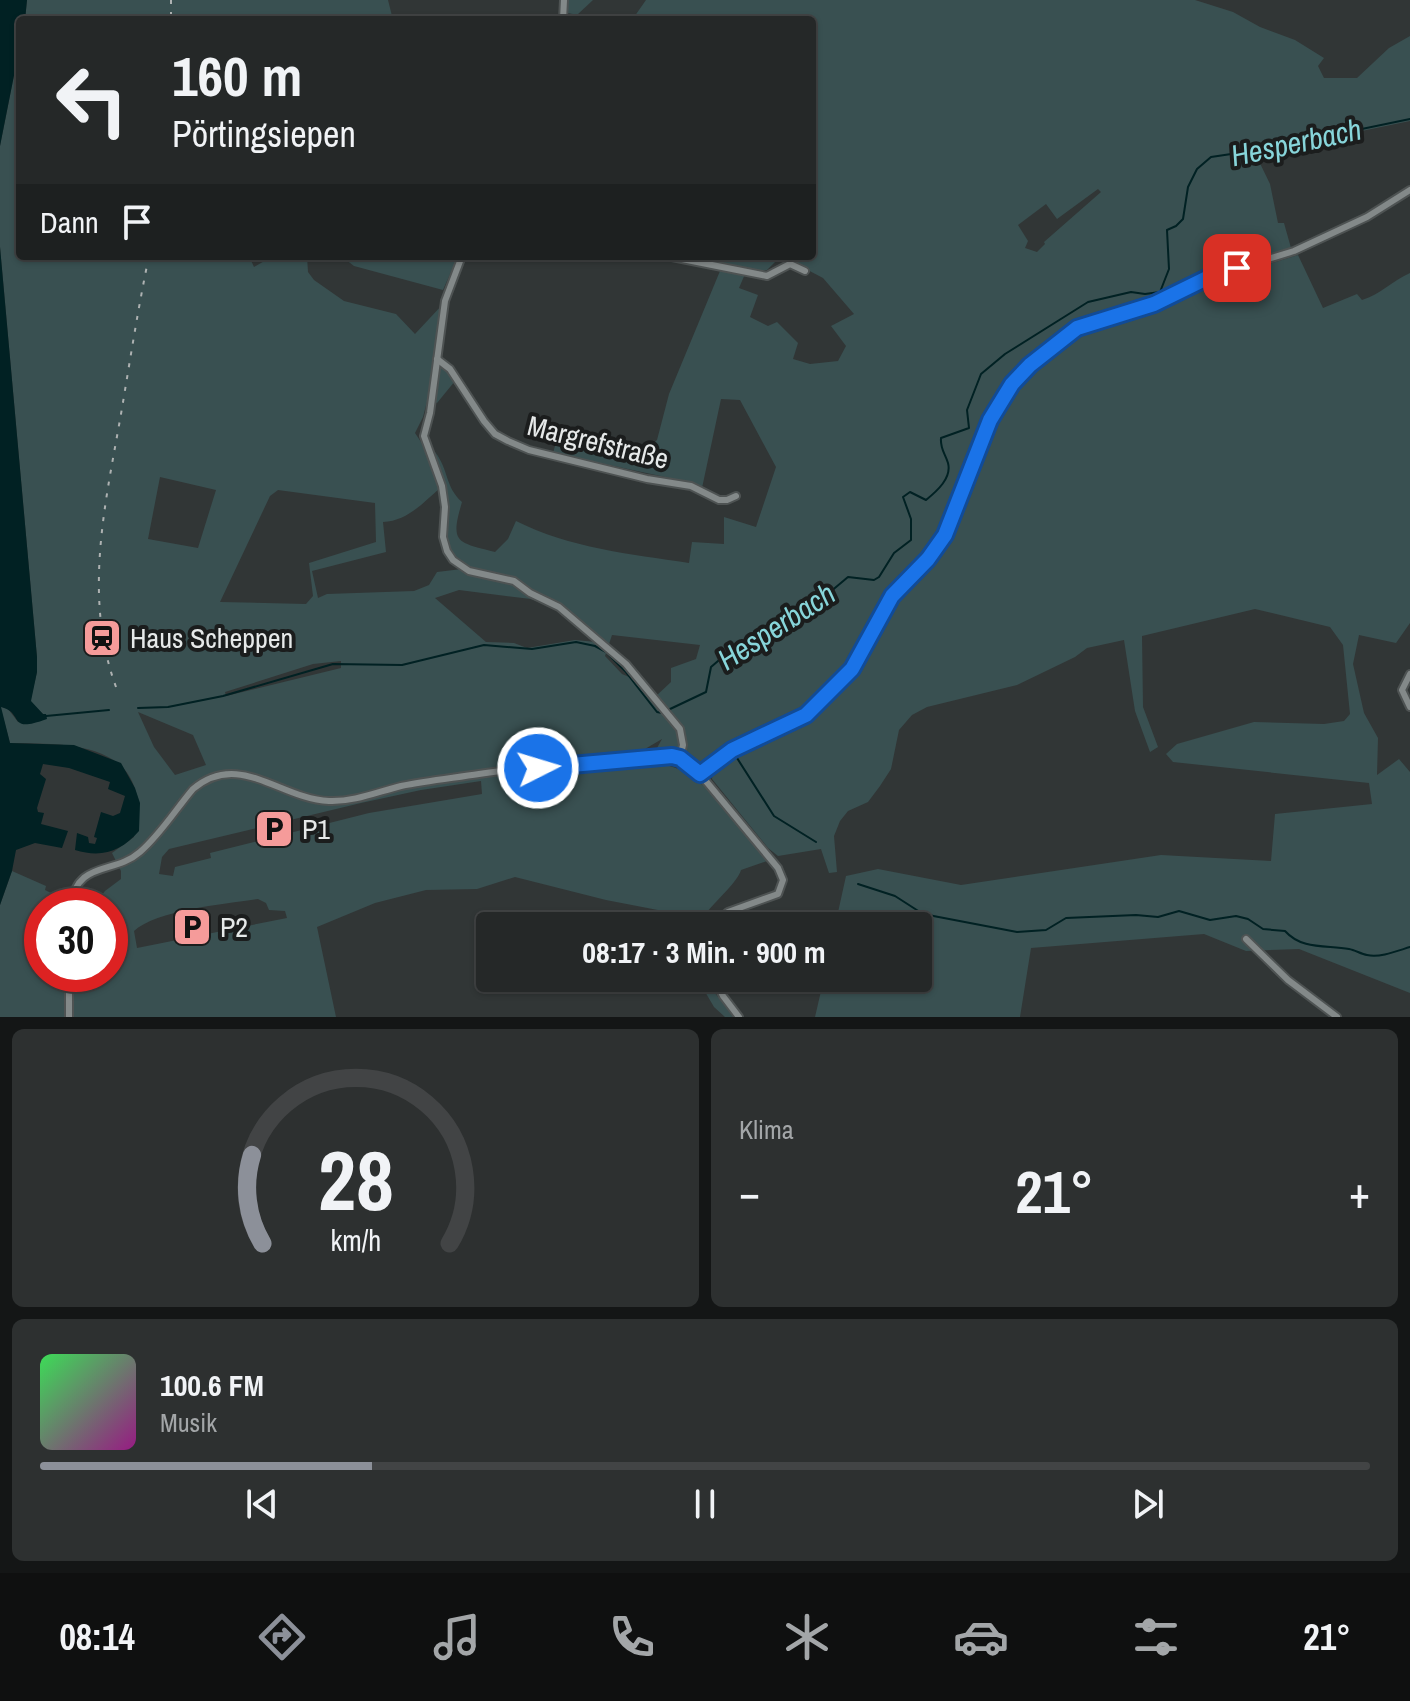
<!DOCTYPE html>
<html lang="de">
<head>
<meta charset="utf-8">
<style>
	body { margin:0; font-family:"Archivo Narrow",sans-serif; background:#2d3030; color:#f1f3f6; height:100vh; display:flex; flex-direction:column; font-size:30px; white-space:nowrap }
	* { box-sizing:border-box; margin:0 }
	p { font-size:26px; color:#a3a6a8 }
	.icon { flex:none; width:44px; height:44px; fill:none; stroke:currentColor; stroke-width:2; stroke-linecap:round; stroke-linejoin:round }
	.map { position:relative; height:1017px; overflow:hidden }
	.sheet { display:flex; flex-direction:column; gap:12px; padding:12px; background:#141616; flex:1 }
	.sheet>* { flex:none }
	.top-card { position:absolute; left:16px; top:16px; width:800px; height:244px; border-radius:8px; box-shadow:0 2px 6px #0004,0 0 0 2px #424445; background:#252828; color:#f1f3f6; overflow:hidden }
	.speed { position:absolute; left:24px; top:888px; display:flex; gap:16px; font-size:40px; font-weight:700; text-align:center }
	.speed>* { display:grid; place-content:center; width:104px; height:104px; border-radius:50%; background:#252828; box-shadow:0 2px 6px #0004,0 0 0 2px #424445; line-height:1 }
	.speed .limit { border:12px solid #d22; background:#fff; color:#111 }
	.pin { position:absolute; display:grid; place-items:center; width:68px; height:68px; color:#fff; margin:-34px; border-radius:16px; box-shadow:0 4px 12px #0006 }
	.me { position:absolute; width:88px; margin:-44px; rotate:85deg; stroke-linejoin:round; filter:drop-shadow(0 0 6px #0008) }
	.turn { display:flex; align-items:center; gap:28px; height:168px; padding:0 24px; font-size:36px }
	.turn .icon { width:104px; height:104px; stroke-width:2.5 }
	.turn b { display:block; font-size:56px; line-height:68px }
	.then { display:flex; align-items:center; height:76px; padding:0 24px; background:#0003; gap:16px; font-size:30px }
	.big { font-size:60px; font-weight:700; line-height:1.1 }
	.sheet .tile { flex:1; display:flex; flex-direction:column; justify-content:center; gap:12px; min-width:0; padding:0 28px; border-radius:12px; background:#2d3030 }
	.sheet .dial { align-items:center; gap:0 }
	.dial svg { height:208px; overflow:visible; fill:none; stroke:#424445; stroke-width:7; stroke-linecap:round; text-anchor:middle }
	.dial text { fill:#f1f3f6; stroke:none }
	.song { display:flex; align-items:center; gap:24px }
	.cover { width:96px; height:96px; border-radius:12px; background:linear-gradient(135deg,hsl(130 70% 55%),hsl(310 70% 35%)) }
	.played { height:8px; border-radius:4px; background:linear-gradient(90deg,#8c9099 25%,#424445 25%) }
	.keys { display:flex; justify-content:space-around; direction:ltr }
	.heat { display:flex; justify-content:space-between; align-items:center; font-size:44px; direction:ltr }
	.sheet .tiles { flex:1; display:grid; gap:12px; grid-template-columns:1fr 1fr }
	.tile:last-child { grid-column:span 2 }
	.trip { position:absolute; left:476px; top:912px; width:456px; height:80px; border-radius:8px; background:#252828; box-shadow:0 2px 6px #0004,0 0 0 2px #424445; font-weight:700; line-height:80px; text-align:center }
	.dock { display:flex; height:128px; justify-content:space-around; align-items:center; background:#0f1010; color:#a3a6a8 }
	.dock .icon { width:56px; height:56px }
	.dock .on { color:#8c9099 }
	.dock b { font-size:36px; color:#f1f3f6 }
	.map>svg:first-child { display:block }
	.green { fill:#395051; fill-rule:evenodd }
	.water { fill:#012123 }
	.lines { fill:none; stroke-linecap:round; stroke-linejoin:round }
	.stream { stroke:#012123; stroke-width:2 }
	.street-casing { stroke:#4e5353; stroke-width:10 }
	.street { stroke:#838989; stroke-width:6 }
	.rail { stroke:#aeb2b2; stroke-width:2; stroke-dasharray:4 8; stroke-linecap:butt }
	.route-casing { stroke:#114b97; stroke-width:20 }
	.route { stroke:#1a73e8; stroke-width:14 }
	.labels { text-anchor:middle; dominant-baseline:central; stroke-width:8; stroke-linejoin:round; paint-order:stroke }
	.street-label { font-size:28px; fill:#e6e9e9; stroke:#1b1d1d }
	.poi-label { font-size:28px; fill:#e6e9e9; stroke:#1b1d1d; text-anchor:start }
	.water-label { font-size:30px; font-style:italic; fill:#87d5da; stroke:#1b1d1d }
</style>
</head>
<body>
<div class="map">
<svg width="1410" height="1017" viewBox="0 0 1410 1017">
	<rect width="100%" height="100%" fill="#313636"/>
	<g class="green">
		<polygon points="27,0 388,0 393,20 25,20"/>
		<polygon points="568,0 593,0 577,15 568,13"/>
		<path d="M646,0H1195L1233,12L1260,27L1295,40L1324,58L1318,66L1324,78H1357L1389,48L1410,36V121L1255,153L1270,184L1278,223H1284L1291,248L1227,267L1156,299L1078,324L1058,337L1009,381L996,401L941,536L928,554L890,594L859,654L822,695L786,722L737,743L700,765H696L686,754H658L657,748L662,739L645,749L662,765C702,767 743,831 767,861L741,870C738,881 717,900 708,911L715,914L707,926H693L694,917L606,900L515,877L477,889L426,890L375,903L317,927L336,1017H0V905L12,871L46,886L45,890L77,906H42V974H110V906H94L105,891L121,879V871L112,853L134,837C134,822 139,799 134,786C118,740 50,744 10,743L0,706L8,709L18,722L43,714L30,702L37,672V657L0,247V146L20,45V256H249L254,267L273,256H307L308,272L314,280L344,301L396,314L415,334L443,304L433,361L445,367L455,381L437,403L428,398L423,417L415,433L421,442L440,488C423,503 407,521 383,522L386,552L312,571L318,598L327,594L414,591L429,585L437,572L462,569L448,549L444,534L447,504L432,452H435C449,470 445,487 462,502C450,543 456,542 495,552L508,539L516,521C570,548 630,554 689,563L692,542L724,544V517L756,527L776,467L740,400L721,399L702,488L693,483L553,453L560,428L649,447L657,440L669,394L720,271L745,274L739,288L758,295L750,317L768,326L777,322L798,343L793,359L810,364L838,361L846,346L831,326L854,314L823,278L781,256H812V20H632ZM1098,189L1101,192L1044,242L1045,244L1037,252L1025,248L1028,241L1018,225L1046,204L1057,219ZM160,477L216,490L198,548L148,539ZM278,490L375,503L376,542L309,563L313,596L306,604L220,602L270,496ZM459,590L531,599L559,609L596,642L575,640L527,648L514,643L486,642L435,598ZM612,635L700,645L696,659L671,668V682L656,696L664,704L659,707L636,680L622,674L605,656ZM341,661V668L226,696L225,692L313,664ZM138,712L193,735L206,765L175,775L154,747ZM481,781L482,794L369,813L210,853L211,858L175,867L173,876L159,874L162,857L169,849L361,803L421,790ZM258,899L266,903L269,910L285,911L287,918L137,948L134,931C157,910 225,904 258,899Z"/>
		<path d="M1298,255L1323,308L1357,294L1362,300C1381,294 1392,281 1410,273V623L1396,643L1359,635L1353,664L1364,713L1378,738L1377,775L1399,759L1410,772V993L1299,949L1246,951L1204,934L1031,948L1020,1017H815L824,978H918V926H835L846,876L878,869L961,885L1161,855L1271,861L1275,814L1372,804L1369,783L1173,762L1166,754L1177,744L1254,722L1324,724L1344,721L1350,714L1343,645L1330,627L1255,609L1142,636L1143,707L1158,747L1150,752L1135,711L1124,640L1087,648L1075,657L1017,685L927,707L912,715L899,730L891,769L880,786L868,802L848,811L840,821L834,836L837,872L829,873L821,849L778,856L768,848L712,779L713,769L727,757L802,723L828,701L855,673L870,652L900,591L941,550L1002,406L1042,360L1072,337L1100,325L1159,309L1208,283Z"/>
		<polygon points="341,256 458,256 443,290 354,266"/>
		<polygon points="681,256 781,256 767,270 757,272"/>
		<polygon points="697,978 709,978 715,993 733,1017 725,1017 714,1007"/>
	</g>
	<g class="water">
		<polygon points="0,0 27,0 25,20 20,20 20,45 0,146"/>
		<path d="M0,247L37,657V672L31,701L43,714H46L47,719C6,734 25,713 1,707L10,743L74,745L121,763L135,788L140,803L139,831C121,852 101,858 75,850L77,833L88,837L89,843L95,844L97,838L94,837L101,812L113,816L120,813L125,796L108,789L110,782L69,768L43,764L40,774L46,779L37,808L38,812L44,813L41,824L68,831L62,848L35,843L16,850L12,871L0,905Z"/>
	</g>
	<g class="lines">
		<g class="stream">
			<polyline points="138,708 168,707 223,696 333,664 402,665 484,645 532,649 576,642 595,646 606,652 625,671 657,712 662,713"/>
			<path d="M668,710L706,692L711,667L739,643L762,638L781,623L787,611L811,608L848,577L874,580L879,577L894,553L911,540V519L903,497L910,492L926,500C937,491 952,478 948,463C945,453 940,449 941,438L969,428L967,410L981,374L1005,354L1088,302L1131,292L1145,294L1160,292L1169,269L1167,230L1176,226L1183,219L1188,187L1197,169L1211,157L1265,149L1410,119"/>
			<polyline points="46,716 109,710"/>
			<polyline points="737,758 774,816 816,842"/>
			<path d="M858,884L895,896L923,914L1017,932L1046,930L1066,918L1136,915L1158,917L1179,911L1210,920L1236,916L1248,919L1263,929L1285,931C1302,950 1326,945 1349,949C1355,950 1361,954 1367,955C1380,958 1397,951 1410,947"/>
		</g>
		<g class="street-casing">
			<g id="street">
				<polyline points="563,20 564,0"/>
				<polyline points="462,256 445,301 430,413 424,436 442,486 445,507 443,537 447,551 453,560 469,571 514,581 530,593 559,607 626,664 680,729 683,745 680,758"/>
				<polyline points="667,256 767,276 790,264 805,271"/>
				<polyline points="437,359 450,369 484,421 495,434 508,441 529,450 647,479 691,486 719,500 727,500 736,496"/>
				<polyline points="1410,674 1402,690 1410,707"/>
				<polyline points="700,774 778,868 783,880 778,894 728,912 713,926"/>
				<path d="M71,906C76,860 114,875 140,852C160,835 176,809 193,789C239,750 280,799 329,801C354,802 377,792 401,786C426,781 453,778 479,774C543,764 608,764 672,756L680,758L700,774L732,750L806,715L852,669L892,596L928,559L945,535L999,403L1025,370L1060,340L1077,328L1154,304L1207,278L1294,251L1367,217L1410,190"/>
				<polyline points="1246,939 1288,980 1337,1017"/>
				<polyline points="714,978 723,996 739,1017"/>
				<polyline points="69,1017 69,974"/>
			</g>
		</g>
		<use href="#street" class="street"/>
		<g class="rail">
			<polyline points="171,0 171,20"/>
			<path d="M116,687C83,597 105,505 121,414C130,361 138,308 149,256"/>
		</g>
	</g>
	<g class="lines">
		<g class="route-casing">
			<polyline id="route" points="538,768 672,756 680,758 700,774 732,750 806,715 852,669 892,596 928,559 945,535 990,420 1012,384 1030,365 1077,328 1154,304 1207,278 1237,268"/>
		</g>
		<use href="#route" class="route"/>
	</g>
	<defs>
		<g id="station-square" transform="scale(2)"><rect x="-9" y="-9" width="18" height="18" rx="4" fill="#f59b9a" stroke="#1b1d1d"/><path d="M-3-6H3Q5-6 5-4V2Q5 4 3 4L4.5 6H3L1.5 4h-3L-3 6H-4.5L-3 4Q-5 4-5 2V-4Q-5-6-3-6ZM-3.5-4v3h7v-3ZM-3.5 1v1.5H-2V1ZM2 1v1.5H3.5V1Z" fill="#111"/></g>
		<g id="parking-square" transform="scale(2)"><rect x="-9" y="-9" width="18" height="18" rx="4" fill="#f59b9a" stroke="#1b1d1d"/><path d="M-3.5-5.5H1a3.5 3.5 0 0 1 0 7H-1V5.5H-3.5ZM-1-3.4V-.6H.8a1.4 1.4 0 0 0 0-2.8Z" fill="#111"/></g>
	</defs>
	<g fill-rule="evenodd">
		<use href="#station-square" x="102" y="638"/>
		<use href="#parking-square" x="274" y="829"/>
		<use href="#parking-square" x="192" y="927"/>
	</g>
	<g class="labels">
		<g class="street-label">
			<text transform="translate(598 442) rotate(14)">Margrefstraße</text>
		</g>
		<g class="poi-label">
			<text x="130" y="638">Haus Scheppen</text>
			<text x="302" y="829">P1</text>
			<text x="220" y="927">P2</text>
		</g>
		<g class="water-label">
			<text transform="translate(1296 142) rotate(-12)">Hesperbach</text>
			<text transform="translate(776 626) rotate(-33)">Hesperbach</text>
		</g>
	</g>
</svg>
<div class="speed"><div class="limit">30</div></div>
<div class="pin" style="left:1237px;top:268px;background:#d93025"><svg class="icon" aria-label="arrive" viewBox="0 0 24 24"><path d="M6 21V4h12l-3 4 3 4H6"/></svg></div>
<svg class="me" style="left:538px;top:768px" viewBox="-20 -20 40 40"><circle r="17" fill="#1a73e8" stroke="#fff" stroke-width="3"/><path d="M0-11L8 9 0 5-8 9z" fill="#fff"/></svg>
<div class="trip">08:17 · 3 Min. · 900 m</div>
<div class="top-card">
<div class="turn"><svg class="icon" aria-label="left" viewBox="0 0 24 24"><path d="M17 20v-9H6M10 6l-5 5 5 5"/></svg><div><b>160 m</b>Pörtingsiepen</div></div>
<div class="then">Dann<svg class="icon" aria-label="arrive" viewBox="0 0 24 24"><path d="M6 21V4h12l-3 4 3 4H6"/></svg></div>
</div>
</div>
<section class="sheet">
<div class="tiles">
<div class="tile dial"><svg viewBox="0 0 100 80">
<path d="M14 69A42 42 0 1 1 86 69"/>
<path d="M14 69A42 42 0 0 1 10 35" stroke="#8c9099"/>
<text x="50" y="56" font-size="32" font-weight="700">28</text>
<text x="50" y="72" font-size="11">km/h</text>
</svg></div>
<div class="tile"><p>Klima</p>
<div class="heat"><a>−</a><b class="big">21°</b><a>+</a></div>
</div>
<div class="tile">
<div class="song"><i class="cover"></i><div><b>100.6 FM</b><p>Musik</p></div></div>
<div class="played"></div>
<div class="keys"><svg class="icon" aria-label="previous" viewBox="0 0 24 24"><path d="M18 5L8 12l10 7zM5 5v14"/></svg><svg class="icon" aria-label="pause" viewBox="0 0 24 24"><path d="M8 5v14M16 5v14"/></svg><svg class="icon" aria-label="next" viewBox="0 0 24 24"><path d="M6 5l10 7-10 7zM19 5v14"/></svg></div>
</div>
</div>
</section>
<nav class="dock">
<b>08:14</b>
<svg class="icon on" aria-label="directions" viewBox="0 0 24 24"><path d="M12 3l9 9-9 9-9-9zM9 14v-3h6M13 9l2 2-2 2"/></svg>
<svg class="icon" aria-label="music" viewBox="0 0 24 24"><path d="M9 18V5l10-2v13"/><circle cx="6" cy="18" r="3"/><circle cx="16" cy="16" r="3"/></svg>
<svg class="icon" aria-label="phone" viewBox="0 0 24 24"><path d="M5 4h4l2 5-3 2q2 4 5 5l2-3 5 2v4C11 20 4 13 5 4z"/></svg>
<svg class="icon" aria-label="climate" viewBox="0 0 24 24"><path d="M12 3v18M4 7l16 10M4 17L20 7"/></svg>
<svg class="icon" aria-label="car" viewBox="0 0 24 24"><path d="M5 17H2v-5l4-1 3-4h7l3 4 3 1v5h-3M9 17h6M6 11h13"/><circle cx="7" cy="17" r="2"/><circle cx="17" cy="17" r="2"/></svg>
<svg class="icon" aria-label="filters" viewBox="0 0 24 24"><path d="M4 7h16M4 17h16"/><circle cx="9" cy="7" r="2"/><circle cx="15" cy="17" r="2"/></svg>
<b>21°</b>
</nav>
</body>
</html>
